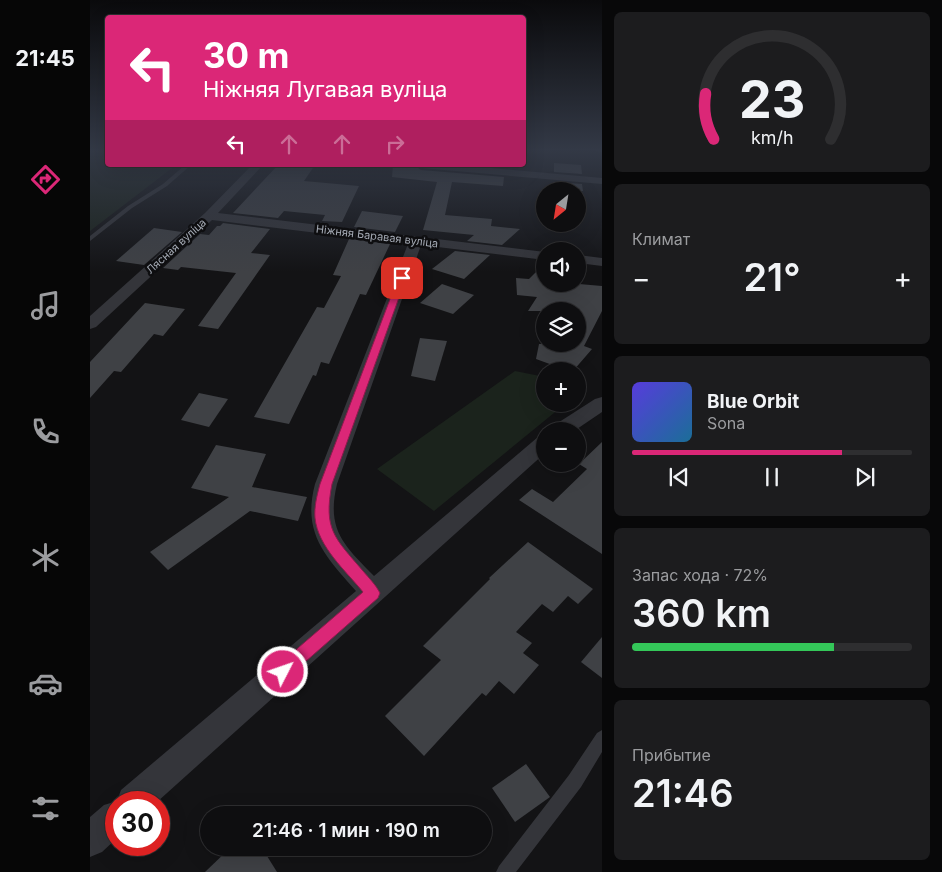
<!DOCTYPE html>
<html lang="ru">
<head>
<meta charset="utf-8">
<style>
	body { margin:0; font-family:Inter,sans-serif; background:#1c1c1e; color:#f1f3f6; height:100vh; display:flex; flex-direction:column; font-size:19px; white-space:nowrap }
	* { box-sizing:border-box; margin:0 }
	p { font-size:16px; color:#9b9c9f }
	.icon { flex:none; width:28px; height:28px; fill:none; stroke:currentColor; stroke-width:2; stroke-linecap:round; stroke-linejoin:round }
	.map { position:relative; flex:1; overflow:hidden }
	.side { display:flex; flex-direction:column; gap:12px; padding:12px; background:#080809; width:340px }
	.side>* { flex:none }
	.top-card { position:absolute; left:15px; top:15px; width:421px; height:152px; border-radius:5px; box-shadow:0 5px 20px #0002,0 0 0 1px #2e2e30; background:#db2777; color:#fff; overflow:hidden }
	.needle { width:32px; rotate:210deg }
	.fabs { position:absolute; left:446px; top:182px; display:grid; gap:10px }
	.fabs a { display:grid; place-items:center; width:50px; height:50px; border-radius:50%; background:#0e0e10; box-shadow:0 5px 20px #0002,0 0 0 1px #2e2e30; font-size:25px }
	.speed { position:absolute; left:15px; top:791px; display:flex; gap:10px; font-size:25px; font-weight:700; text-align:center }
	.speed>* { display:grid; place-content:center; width:65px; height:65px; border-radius:50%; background:#0e0e10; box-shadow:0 5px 20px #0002,0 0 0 1px #2e2e30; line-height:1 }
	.speed .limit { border:8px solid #d22; background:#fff; color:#111 }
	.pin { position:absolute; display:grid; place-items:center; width:42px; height:42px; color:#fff; margin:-21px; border-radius:10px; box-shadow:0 2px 8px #0006 }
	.me { position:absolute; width:55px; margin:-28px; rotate:49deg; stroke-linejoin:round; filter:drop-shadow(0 0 4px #0008) }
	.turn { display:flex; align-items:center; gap:18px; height:105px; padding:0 15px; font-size:22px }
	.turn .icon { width:65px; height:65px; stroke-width:2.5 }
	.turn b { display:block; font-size:35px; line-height:42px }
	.lanes { display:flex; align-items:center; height:48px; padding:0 15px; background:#0003; justify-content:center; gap:25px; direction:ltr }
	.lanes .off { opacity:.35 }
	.big { font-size:38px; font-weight:600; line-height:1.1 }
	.side .widget { flex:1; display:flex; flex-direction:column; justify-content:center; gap:8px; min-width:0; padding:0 18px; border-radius:8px; background:#1c1c1e }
	.side .dial { align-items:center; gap:0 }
	.dial svg { height:130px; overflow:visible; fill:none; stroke:#2e2e30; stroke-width:7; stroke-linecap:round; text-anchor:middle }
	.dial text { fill:#f1f3f6; stroke:none }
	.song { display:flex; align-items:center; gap:15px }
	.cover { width:60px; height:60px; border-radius:8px; background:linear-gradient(135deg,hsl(250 70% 55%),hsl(200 70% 35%)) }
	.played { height:5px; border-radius:2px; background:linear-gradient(90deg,#db2777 75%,#2e2e30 75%) }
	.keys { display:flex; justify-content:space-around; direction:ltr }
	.heat { display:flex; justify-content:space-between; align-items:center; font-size:28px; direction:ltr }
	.charge { height:8px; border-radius:4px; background:linear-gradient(90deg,#34c759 72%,#2e2e30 0) }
	.trip { position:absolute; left:110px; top:806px; width:292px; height:50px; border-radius:25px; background:#0e0e10; box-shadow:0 5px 20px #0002,0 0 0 1px #2e2e30; font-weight:600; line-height:50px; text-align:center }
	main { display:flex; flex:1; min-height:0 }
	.tabs { display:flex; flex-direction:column; width:90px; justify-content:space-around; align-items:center; background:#060606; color:#9b9c9f }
	.tabs .icon { width:35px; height:35px }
	.tabs .selected { color:#db2777 }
	.tabs b { font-size:22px; color:#f1f3f6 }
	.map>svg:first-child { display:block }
	.green { fill:#1b231c }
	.building { fill:#3f4145 }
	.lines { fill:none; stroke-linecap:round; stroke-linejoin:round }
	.service { fill:#34353a; fill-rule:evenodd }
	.minor { fill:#34353a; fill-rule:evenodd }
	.route { fill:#db2777; stroke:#8e194d }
	.labels { text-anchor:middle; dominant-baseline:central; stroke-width:5; stroke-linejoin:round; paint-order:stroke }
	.far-street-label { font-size:11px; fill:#a5abb5; stroke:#0e0e10 }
</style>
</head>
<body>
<main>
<nav class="tabs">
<b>21:45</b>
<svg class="icon selected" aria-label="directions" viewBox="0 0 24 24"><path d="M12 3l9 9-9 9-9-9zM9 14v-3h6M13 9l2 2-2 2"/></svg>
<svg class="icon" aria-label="music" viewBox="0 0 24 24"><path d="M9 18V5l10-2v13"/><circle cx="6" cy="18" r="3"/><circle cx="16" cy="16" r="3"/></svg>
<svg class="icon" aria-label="phone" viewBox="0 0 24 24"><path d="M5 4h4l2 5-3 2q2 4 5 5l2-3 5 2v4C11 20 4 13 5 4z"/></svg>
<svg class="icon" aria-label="climate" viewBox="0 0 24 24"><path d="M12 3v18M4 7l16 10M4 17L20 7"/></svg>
<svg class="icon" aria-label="car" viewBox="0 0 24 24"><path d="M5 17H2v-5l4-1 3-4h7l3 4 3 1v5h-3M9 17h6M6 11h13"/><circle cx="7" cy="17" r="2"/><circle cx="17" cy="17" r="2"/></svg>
<svg class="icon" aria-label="filters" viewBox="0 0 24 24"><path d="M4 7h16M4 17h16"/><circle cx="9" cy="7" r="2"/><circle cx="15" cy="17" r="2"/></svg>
</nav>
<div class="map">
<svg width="512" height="872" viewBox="0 0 512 872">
	<rect width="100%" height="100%" fill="#131315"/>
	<g class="green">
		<polygon points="0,150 17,150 18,165 86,165 0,231"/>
		<polygon points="425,371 455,377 455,404 475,404 344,511 287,469"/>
	</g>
	<g class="building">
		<polygon points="464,163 491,165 492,174 464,172"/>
		<polygon points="188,165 225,165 214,181 269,186 252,222 232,221 235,215 194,211 188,218 143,213"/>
		<polygon points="303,165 324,165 331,170 414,177 413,186 362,182 355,215 402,219 401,226 430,229 412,245 377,241 384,235 333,230 347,182 302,177"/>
		<polygon points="463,182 492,184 493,191 470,191 470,188 463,188"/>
		<polygon points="272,211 313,216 305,232 264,227"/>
		<polygon points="133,223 180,229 161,253 180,255 128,329 108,326 146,273 91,267 88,270 73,268 110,234 119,235 127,226 130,226"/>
		<polygon points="64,228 92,232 54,265 26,261"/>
		<polygon points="259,239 300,244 276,295 270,294 239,364 231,362 226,376 223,375 199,424 164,417 227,307 234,308 251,276 243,275"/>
		<polygon points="365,251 400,255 374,279 342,269"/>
		<polygon points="455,263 455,286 457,284 489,284 512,286 512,311 494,346 502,349 483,371 479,371 446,359 449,344 488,344 488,311 438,311 447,297 427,295 426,278 439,279"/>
		<polygon points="352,284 384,295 363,314 330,303"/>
		<polygon points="55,303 95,309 73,336 64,334 31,372 24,371 0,398 0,362"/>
		<polygon points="330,338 357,341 345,381 321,376"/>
		<polygon points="109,393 138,399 119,427 91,420"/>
		<polygon points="512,442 512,554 429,500 442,489 463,502 497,469 489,464"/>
		<polygon points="126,445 176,454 162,487 217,497 208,521 160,511 78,570 60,552 139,497 101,488"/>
		<polygon points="438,542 503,589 488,604 478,596 463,612 452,604 426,632 442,643 433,653 449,665 424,694 409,681 396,696 392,693 334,756 295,716 351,660 333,646 400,579 399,578"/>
		<polygon points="512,637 512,678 491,662"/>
		<polygon points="436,764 460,797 425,822 402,788"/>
		<polygon points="140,848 172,848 187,872 115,872"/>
	</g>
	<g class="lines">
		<g class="service">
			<polygon points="500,150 512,150 512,152"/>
			<polygon points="95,165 101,165 77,186 42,208 0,241 0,236 38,206 73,184"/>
			<polygon points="512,730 512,752 491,787 426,872 406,872 409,866 479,775 507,733"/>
		</g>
		<g class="minor">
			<path d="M162,165H173L128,213L455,252V260L331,245L247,484C236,530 254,545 284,576L448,437L455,435V453L67,802H26V839L12,852L0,857V817L14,805L27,801L31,790L266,591C235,556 212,533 225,484L318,244L122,220L6,327L0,329V316L115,213Z"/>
			<polygon points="326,165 367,165 512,178 512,184 331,168"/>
			<polygon points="488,255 512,258 512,266 488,263"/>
			<polygon points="512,397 512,412 484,431 460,431 463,426 505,399"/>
		</g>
	</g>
	<linearGradient id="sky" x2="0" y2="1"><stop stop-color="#0a0a0c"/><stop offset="0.55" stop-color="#333946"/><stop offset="1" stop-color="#333946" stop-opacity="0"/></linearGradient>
	<rect width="512" height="272" fill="url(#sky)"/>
	<path class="route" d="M312,276L316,278L242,484C233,530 245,538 273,571C279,578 286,585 290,593L288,598L198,677L193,680L187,677L185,672L187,666L273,592C256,571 228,547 225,518C224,507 227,495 230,484L308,278Z"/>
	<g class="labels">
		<g class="far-street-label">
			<text transform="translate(287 236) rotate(7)">Ніжняя Баравая вуліца</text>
			<text transform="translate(86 246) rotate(-42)">Лясная вуліца</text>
		</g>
	</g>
</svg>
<div class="fabs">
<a><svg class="needle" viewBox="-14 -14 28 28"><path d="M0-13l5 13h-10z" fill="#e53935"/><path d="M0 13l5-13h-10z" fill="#9b9c9f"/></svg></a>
<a><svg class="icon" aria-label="sound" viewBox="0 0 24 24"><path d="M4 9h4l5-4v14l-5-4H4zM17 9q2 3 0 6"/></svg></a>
<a><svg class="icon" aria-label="layers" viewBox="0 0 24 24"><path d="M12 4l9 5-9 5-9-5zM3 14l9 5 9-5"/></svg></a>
<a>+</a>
<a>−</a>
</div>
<div class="speed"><div class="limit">30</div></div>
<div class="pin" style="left:312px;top:278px;background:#d93025"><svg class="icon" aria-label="arrive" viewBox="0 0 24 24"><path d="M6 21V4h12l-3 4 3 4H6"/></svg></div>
<svg class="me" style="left:193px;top:672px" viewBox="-20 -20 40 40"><circle r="17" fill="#db2777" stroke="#fff" stroke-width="3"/><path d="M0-11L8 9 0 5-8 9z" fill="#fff"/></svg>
<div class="trip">21:46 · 1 мин · 190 m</div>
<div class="top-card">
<div class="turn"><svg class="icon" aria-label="left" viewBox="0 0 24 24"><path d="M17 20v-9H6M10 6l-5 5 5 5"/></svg><div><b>30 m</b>Ніжняя Лугавая вуліца</div></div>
<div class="lanes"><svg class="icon" aria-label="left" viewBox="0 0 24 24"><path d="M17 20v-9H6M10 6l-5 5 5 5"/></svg><svg class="icon off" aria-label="ahead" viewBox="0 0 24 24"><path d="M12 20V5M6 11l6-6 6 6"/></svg><svg class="icon off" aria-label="ahead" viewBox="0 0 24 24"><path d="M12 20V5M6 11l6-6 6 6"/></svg><svg class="icon off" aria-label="right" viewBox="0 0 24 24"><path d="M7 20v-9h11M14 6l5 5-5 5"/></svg></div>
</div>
</div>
<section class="side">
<div class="widget dial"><svg viewBox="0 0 100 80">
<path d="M14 69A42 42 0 1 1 86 69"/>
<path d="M14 69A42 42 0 0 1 9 41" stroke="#db2777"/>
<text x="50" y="56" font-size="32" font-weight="700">23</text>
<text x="50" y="72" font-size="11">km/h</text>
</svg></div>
<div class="widget"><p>Климат</p>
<div class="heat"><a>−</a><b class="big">21°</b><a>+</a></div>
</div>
<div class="widget">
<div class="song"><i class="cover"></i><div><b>Blue Orbit</b><p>Sona</p></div></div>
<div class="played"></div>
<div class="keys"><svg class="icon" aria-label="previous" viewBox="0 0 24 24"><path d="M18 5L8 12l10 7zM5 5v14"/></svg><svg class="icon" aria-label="pause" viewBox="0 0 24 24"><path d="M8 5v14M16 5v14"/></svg><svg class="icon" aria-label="next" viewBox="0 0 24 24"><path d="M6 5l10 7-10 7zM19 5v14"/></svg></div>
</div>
<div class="widget"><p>Запас хода · 72%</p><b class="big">360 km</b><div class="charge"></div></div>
<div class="widget"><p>Прибытие</p><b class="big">21:46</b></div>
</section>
</main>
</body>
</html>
